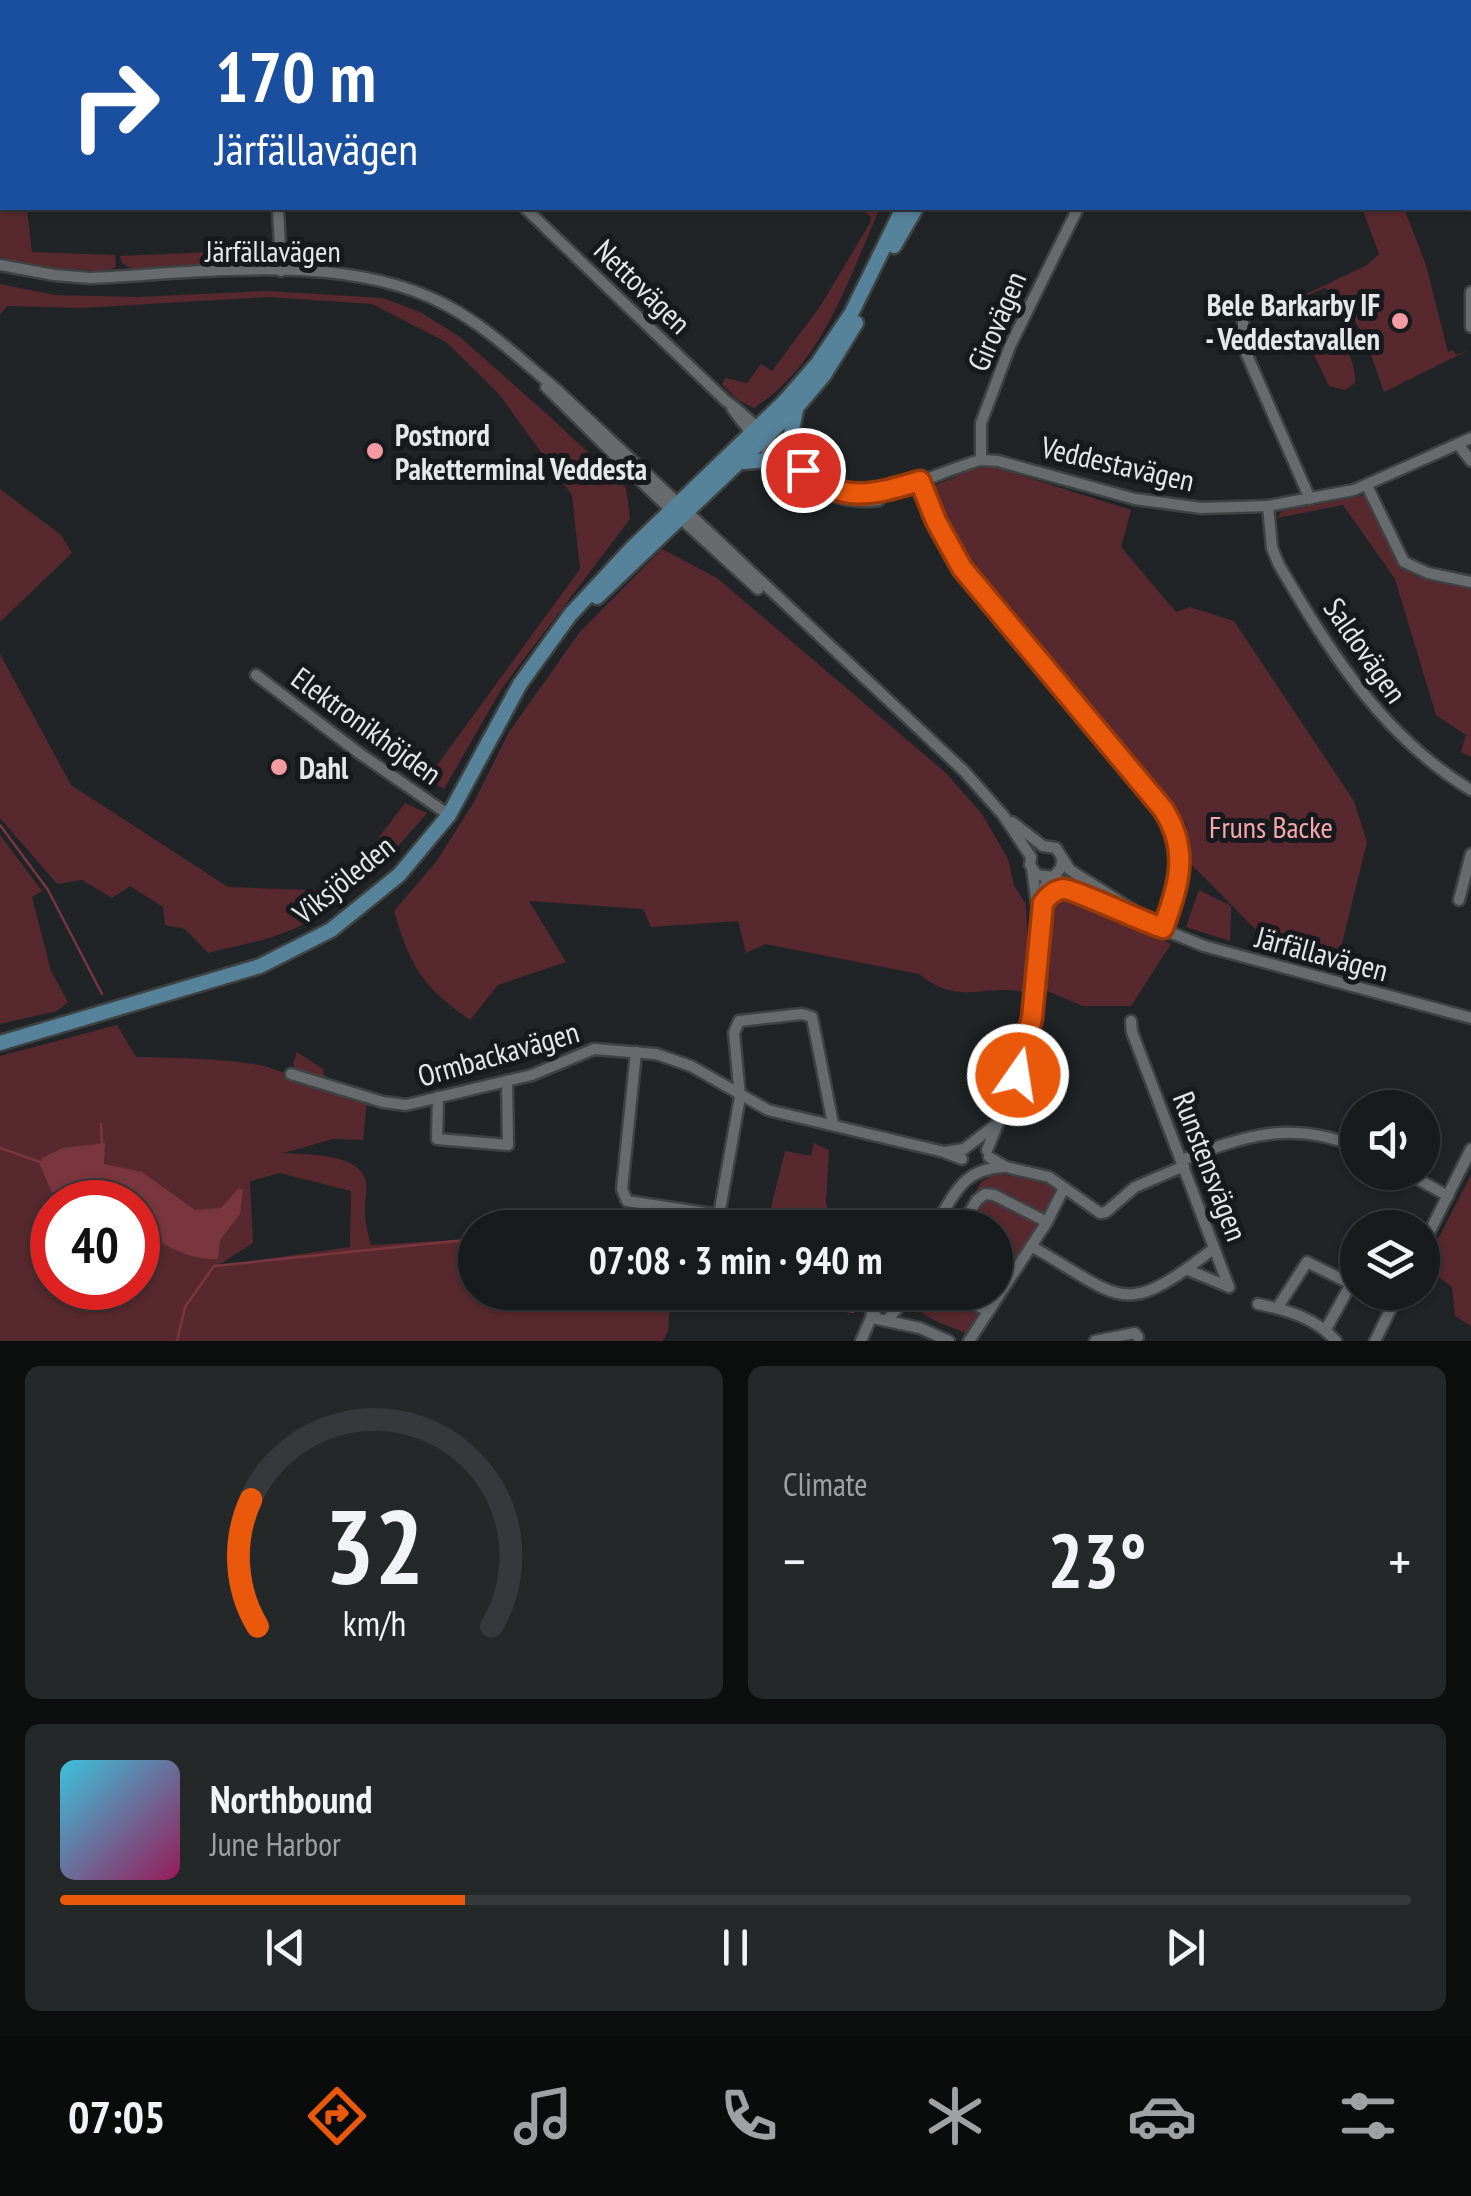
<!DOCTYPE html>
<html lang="en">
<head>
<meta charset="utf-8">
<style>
	body { margin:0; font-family:"PT Sans Narrow",sans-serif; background:#252829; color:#f1f3f6; height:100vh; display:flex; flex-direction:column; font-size:38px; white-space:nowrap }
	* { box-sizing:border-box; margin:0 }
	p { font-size:32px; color:#9fa1a3 }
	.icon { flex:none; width:55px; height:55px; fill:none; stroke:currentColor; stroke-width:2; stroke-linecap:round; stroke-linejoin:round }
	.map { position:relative; height:1341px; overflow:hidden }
	.drawer { display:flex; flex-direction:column; gap:25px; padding:25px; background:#0d0f0f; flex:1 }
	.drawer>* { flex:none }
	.banner { position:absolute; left:0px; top:0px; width:1472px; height:210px; box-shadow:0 2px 8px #0004,0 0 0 2px #36393b; background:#1a4fa0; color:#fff; overflow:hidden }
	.tools { position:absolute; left:1340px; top:1090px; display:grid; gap:20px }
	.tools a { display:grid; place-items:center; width:100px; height:100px; border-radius:50%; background:#181b1c; box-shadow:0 2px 8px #0004,0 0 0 2px #36393b; font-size:50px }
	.speed { position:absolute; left:30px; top:1180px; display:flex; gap:20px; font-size:50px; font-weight:700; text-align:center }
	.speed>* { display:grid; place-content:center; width:130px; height:130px; border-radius:50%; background:#181b1c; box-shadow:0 2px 8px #0004,0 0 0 2px #36393b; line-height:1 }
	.speed .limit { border:15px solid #d22; background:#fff; color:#111 }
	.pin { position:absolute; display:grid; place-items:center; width:85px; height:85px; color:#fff; margin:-42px; border:5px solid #fff; border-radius:50%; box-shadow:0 2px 10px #0007 }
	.me { position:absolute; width:110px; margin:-55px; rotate:13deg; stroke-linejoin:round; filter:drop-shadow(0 0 8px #0008) }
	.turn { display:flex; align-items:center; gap:35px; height:210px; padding:0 50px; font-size:45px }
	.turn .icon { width:130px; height:130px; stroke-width:2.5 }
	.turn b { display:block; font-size:70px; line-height:85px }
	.big { font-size:75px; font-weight:800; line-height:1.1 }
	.drawer .widget { flex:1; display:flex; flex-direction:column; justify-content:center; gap:15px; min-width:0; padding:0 35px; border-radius:15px; background:#252829 }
	.drawer .dial { align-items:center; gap:0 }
	.dial svg { height:260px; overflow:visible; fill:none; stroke:#36393b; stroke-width:7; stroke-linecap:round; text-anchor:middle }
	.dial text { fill:#f1f3f6; stroke:none }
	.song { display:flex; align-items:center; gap:30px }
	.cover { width:120px; height:120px; border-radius:15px; background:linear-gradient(135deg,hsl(190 70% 55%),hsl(330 70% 35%)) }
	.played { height:10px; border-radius:5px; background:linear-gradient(90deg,#ea580c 30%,#36393b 30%) }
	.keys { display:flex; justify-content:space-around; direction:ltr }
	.heat { display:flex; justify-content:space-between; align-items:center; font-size:55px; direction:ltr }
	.drawer .tiles { flex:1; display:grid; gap:25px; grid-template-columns:1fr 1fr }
	.widget:last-child { grid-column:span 2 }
	.trip { position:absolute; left:458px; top:1210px; width:555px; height:100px; border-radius:50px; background:#181b1c; box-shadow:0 2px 8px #0004,0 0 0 2px #36393b; font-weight:800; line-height:100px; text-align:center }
	.tabs { display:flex; height:160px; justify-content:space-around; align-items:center; background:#0a0b0b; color:#9fa1a3 }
	.tabs .icon { width:70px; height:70px }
	.tabs .active { color:#ea580c }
	.tabs b { font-size:45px; color:#f1f3f6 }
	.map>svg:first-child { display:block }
	.green { fill:#57292e; fill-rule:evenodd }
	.water { fill:#79363e }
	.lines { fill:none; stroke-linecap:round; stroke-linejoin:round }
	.stream { stroke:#79363e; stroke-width:2.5 }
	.minor-casing { stroke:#3f4243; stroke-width:15 }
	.major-casing { stroke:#3f4243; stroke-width:19 }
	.minor { stroke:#676b6e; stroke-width:10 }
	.major { stroke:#56829a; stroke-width:14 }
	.route-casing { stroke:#983908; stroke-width:25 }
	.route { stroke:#ea580c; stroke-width:18 }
	.poi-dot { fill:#f49aa3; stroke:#171a1d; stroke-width:4 }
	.labels { text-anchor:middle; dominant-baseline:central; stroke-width:10; stroke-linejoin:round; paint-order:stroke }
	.street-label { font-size:30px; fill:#e5e8e9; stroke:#171a1d }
	.poi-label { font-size:30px; font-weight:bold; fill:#e5e8e9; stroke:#171a1d; text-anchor:start }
	.park-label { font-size:30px; fill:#faa6ad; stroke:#171a1d }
</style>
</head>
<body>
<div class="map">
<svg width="1471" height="1341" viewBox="0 0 1471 1341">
	<rect width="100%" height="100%" fill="#202426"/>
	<g class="green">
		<polygon points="0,150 2,208 27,208 32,252 115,255 116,267 107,271 34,267 0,257"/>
		<path d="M859,208H880C848,279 823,364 754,408L738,400L722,384L725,378L747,383L761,364L772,371L821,305L870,223L871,217Z"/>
		<path d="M1362,208H1404L1426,265L1448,352L1453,350L1456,355L1469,350L1384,392C1375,365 1353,296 1324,288L1288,305L1283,315L1274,320L1269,312L1367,265L1379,254Z"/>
		<polygon points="260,250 257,266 132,269 122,263 120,256"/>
		<polygon points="0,284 55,295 137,297 267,291 383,298 422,313 460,337 547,414 626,488 630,519 502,688 444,789 427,779 580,569 572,495 499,394 446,342 372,304 268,297 81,308 7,306 0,315"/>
		<path d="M1333,334C1347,344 1356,366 1355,383L1345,390L1329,386L1313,353L1320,337Z"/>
		<polygon points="985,464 1131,510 1121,547 1176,612 1190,607 1234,621 1354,801 1367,842 1337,964 1276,950 1191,864 1186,824 968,556 931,487"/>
		<polygon points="0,489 61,535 72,553 0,622"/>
		<path d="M1366,495C1376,516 1394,566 1416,576C1432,583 1454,584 1471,587V757L1461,752L1466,735L1436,715L1395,579L1343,505L1277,518L1282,511Z"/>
		<path d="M662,549L717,578L946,773L982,814L1008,859L1014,886L1026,904L1030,993C986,982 961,1008 919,974L765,944L746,953L738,921L651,927L643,909L529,901L566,962L498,985L470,1020C422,986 411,968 394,911L436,862L474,802L509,732L579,633Z"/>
		<path d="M0,654L71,785L228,887L338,891L405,803L427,813C387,859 349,906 291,930C266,941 235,946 208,953L185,929L165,925L163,907L130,886L112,898L82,880L57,884L0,818Z"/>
		<polygon points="0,835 42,891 32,897 51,971 68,1002 57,1011 0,1024"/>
		<polygon points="1199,890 1231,906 1230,941 1186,927"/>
		<polygon points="1070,893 1171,944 1131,1006 1083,1006 1045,990 1051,899"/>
		<path d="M117,1025L136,1057C177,1058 218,1058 259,1065C274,1067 282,1076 297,1073L293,1063L297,1052L323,1069L328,1092L367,1101L363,1140L333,1139L283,1153C304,1155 362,1152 366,1183C367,1190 365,1199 365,1207C364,1220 368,1233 371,1245L475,1239V1292L655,1293L670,1306L668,1331L663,1341H0V1056ZM280,1173L351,1191L350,1247L217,1266L253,1243L250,1181ZM52,1202H138V1288H52Z"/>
		<polygon points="814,1143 829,1150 826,1202 831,1227 773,1227 769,1215 785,1151 811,1156"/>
		<path d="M997,1173L1051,1184L1057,1192L1047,1222L972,1329L965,1333C946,1324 911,1317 914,1293L995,1292V1228L954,1227L982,1181Z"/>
		<polygon points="1471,1175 1471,1326 1455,1316 1452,1287 1424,1266"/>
	</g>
	<path class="water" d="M105,1143L104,1164L142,1172L195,1210L221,1208L239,1188L243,1190L240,1214L220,1240L218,1259C187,1260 161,1245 138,1224V1202H56L40,1165L42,1158L63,1148Z"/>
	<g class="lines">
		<g class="stream">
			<polyline points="0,825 48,890 102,994"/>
			<polyline points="101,1124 102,1143"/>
			<polyline points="0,1148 40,1162"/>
			<polyline points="748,1292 853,1312 865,1292"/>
			<polyline points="177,1341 185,1307 214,1266 475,1239"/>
		</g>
		<g class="minor-casing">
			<g id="minor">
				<polyline points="1454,0 1465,2"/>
				<polyline points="278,208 281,271"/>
				<path d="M525,208L726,401C774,434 813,504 878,493C914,488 946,469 981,460L998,461L1135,499L1201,508L1268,506L1354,490L1471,438"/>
				<path d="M0,265L54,275L90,278C201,273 345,251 446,305C487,327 520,359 556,389L964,771L1003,815L1031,857L1030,865L1037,875L1053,877L1061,868L1062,860"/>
				<polyline points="1471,292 1471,327"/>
				<polyline points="1243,322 1243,346 1310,499"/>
				<polyline points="546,387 655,495 758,589"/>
				<path d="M732,408C766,455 816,509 879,500"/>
				<polyline points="1458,444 1471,461"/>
				<polyline points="981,460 981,423 1010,346 1078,208"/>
				<path d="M921,481L945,540L962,568L1170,820C1189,859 1177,890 1163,928"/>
				<polyline points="1367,486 1404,562 1428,573 1471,582"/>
				<path d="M1268,506L1272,548L1279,565C1330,652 1383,737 1471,790"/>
				<polyline points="256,675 359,753 449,815"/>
				<polyline points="1012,822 1043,846 1056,848 1070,870 1141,915"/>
				<polyline points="1032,869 1038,911"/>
				<polyline points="1053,877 1100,904 1204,946 1471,1018"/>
				<polyline points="1459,900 1471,854"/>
				<polyline points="1131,1021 1132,1032 1229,1287"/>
				<polyline points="636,1052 622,1189 627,1201 719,1215 740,1097 734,1033 739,1021 802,1014 812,1017 833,1124"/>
				<polyline points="291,1074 383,1102 406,1105 532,1075 594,1049 656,1054 691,1066 768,1110 944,1152 962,1159"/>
				<polyline points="438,1097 437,1139 508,1145 507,1081"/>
				<polyline points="987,1150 1018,1075 1031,1018 1045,886 1049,878"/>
				<polyline points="945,1152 964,1149 994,1126"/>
				<polyline points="989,1157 1006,1167 1049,1177 1100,1213 1106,1212 1135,1187 1184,1166"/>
				<path d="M1182,1160C1246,1135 1292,1120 1358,1147"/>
				<polyline points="1405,1172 1448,1196"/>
				<path d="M934,1228C954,1195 962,1169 1003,1167"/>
				<polyline points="960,1228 977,1200 985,1194 994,1195 1047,1222"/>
				<path d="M1031,1246C1123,1298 1121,1321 1213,1249"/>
				<polyline points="1422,1247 1471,1149"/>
				<polyline points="1188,1270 1229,1287"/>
				<polyline points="950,1292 988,1311"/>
				<polyline points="886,1296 895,1302 897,1309 887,1320"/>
				<path d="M1258,1304C1287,1310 1316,1318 1336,1341"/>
				<polyline points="1278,1307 1307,1262 1351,1284 1326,1329"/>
				<polyline points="872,1309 877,1319 920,1328 949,1341"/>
				<polyline points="861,1341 871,1318 873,1303 889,1292"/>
				<polyline points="969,1341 1047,1222 1064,1188"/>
				<polyline points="1095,1341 1135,1333 1138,1337"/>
				<polyline points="1375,1341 1399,1292"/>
			</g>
		</g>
		<g class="major-casing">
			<g id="major">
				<polyline points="1007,2 1009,0"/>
				<polyline points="894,246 916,208"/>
				<polyline points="796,410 790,439 803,470"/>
				<polyline points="744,462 778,459"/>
				<polyline points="597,597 797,407 824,375 856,323"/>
				<polyline points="0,1043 260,966 331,930 399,875 449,815 520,684 570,615 632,548 784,402 818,363 851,314 903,208"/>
			</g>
		</g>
		<use href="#minor" class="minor"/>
		<use href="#major" class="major"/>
	</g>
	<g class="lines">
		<g class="route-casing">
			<path id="route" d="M803,470C843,505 875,494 920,481L936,521L962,568L1163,809C1190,850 1179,886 1163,928C1145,923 1072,888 1063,889C1053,891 1048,896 1043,903L1032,1018L1018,1075"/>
		</g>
		<use href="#route" class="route"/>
	</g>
	<g class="poi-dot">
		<circle cx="1400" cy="321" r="10"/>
		<circle cx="375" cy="451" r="10"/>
		<circle cx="279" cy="767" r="10"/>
	</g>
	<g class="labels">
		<g class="street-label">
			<text x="273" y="250">Järfällavägen</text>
			<text transform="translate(643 286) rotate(44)">Nettovägen</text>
			<text transform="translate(996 321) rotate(-67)">Girovägen</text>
			<text transform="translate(1118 463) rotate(13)">Veddestavägen</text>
			<text transform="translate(1366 650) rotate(55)">Saldovägen</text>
			<text transform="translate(367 725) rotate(36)">Elektronikhöjden</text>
			<text transform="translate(343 879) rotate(-39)">Viksjöleden</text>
			<text transform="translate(1322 953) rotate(15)">Järfällavägen</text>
			<text transform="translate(498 1053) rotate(-16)">Ormbackavägen</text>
			<text transform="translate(1211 1166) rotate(69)">Runstensvägen</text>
		</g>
		<g class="poi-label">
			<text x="1380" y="304" text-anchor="end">Bele Barkarby IF<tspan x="1380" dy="34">- Veddestavallen</tspan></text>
			<text x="395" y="434">Postnord<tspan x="395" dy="34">Paketterminal Veddesta</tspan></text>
			<text x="299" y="767">Dahl</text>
		</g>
		<g class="park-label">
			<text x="1271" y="826">Fruns Backe</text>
		</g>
	</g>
</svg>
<div class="tools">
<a><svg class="icon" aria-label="sound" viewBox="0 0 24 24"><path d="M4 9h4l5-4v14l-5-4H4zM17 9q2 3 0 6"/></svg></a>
<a><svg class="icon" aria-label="layers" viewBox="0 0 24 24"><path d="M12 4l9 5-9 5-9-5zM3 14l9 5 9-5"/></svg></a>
</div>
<div class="speed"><div class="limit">40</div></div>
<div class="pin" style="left:803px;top:470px;background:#d93025"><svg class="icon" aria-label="arrive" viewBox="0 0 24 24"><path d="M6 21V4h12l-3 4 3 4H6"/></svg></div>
<svg class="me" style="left:1018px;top:1075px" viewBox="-20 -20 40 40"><circle r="17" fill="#ea580c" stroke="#fff" stroke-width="3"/><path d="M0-11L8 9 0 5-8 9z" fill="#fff"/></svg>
<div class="trip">07:08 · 3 min · 940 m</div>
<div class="banner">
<div class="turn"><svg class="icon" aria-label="right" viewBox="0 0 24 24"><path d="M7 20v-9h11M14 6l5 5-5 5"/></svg><div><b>170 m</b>Järfällavägen</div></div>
</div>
</div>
<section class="drawer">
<div class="tiles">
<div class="widget dial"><svg viewBox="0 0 100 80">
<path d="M14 69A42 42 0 1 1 86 69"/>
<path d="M14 69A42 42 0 0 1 12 30" stroke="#ea580c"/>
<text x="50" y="56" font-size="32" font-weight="700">32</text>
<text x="50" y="72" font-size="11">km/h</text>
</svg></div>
<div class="widget"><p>Climate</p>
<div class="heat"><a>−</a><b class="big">23°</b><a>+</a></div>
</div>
<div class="widget">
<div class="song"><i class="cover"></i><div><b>Northbound</b><p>June Harbor</p></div></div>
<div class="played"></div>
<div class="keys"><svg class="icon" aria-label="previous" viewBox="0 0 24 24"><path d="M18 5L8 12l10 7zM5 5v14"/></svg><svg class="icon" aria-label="pause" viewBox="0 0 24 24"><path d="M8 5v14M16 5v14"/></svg><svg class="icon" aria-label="next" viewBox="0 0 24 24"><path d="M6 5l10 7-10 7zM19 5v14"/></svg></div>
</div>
</div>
</section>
<nav class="tabs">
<b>07:05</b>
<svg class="icon active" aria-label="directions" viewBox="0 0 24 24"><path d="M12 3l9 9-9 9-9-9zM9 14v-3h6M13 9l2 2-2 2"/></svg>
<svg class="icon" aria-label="music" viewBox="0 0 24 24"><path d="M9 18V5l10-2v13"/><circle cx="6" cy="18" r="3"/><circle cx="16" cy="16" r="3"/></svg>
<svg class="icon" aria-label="phone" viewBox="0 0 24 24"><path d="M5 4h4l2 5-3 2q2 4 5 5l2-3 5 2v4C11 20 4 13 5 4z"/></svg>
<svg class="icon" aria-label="climate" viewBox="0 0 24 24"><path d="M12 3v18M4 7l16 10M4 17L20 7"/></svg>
<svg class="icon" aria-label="car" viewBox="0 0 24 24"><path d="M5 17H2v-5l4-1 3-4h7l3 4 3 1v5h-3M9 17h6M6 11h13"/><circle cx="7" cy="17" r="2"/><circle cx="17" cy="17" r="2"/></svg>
<svg class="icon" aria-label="filters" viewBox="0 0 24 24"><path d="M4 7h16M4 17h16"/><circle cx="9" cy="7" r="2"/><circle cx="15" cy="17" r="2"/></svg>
</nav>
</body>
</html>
